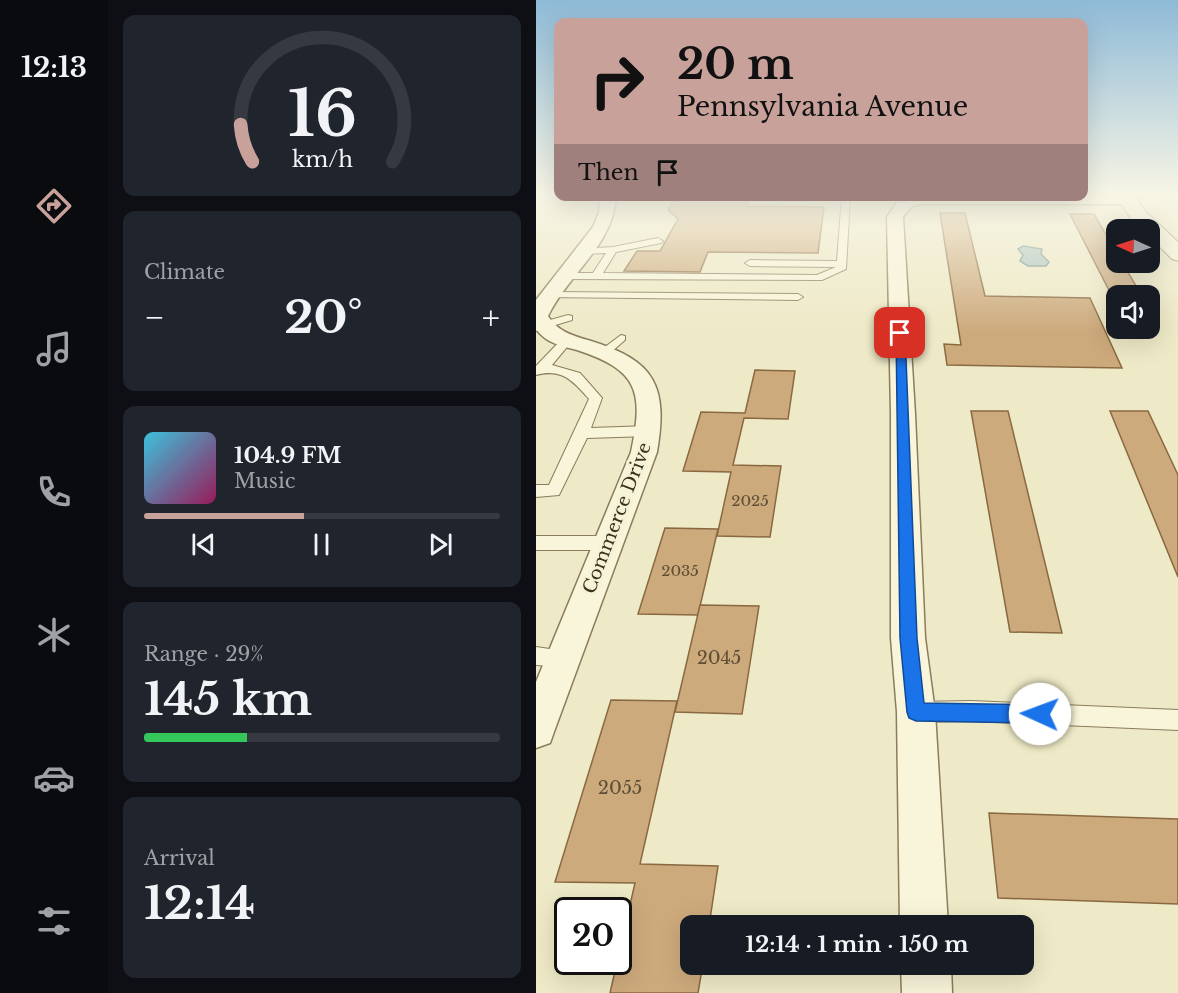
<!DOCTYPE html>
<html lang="en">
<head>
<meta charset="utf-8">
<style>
	body { margin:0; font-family:"Libre Baskerville",serif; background:#20242c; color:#f1f3f6; height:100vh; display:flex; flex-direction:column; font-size:22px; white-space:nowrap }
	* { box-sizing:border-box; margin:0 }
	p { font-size:20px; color:#9ea1a6 }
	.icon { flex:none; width:33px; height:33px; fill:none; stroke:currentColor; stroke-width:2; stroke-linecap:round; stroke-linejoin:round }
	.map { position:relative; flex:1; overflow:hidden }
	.side { display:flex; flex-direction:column; gap:15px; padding:15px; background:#0d0f14; width:428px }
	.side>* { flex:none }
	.banner { position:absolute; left:18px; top:18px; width:534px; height:183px; border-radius:12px; box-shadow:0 6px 24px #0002; background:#c9a19b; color:#111; overflow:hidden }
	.needle { width:39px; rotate:273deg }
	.fabs { position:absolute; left:570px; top:219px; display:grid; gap:12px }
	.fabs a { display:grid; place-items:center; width:54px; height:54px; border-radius:12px; background:#171b24; box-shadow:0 6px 24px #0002; font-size:30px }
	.speed { position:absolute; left:18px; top:897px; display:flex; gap:12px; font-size:30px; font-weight:700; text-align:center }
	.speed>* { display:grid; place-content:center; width:78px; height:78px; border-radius:50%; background:#171b24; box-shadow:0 6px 24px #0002; line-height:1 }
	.speed .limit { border:3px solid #111; border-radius:9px; background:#fff; color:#111 }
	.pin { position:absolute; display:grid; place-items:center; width:51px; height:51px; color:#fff; margin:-26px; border-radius:12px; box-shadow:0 3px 9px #0006 }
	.me { position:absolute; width:66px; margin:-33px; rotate:272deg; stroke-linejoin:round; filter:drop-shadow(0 0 4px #0008) }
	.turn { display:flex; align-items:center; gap:21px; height:126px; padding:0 24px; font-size:27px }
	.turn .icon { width:78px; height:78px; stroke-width:2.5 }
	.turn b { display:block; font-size:42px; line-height:51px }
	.then { display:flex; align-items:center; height:57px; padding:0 24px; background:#0003; gap:12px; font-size:22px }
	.big { font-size:45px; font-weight:700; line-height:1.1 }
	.side .tile { flex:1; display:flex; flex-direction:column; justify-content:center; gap:9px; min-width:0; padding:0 21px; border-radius:12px; background:#20242c }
	.side .dial { align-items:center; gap:0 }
	.dial svg { height:156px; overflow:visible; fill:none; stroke:#363941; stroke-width:7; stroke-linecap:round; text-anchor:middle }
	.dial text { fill:#f1f3f6; stroke:none }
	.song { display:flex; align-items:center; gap:18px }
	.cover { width:72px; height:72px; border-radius:9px; background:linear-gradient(135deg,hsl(190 70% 55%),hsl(330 70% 35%)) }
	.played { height:6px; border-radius:3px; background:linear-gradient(90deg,#c9a19b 45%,#363941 45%) }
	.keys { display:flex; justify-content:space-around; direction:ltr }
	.heat { display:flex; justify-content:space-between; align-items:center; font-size:33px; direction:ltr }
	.charge { height:9px; border-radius:4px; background:linear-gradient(90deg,#34c759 29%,#363941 0) }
	.trip { position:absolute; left:144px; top:915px; width:354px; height:60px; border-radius:12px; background:#171b24; box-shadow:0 6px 24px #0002; font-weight:700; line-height:60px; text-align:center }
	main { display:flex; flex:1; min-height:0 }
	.menu { display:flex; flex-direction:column; width:108px; justify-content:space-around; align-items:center; background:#090b0e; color:#9ea1a6 }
	.menu .icon { width:42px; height:42px }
	.menu .current { color:#c9a19b }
	.menu b { font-size:27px; color:#f1f3f6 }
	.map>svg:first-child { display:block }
	.water { fill:#a8c2be; stroke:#6e918e; stroke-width:1.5 }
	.building { fill:#cdaa7c; stroke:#896941; stroke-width:1.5 }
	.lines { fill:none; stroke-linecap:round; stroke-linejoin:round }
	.service-casing { stroke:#8a7c5c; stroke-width:2 }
	.minor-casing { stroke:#8a7c5c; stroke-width:3 }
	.tertiary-casing { stroke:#8a7c5c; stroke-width:2 }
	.service { fill:#f9f5da; fill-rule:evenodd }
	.minor { fill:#f9f5da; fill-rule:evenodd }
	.tertiary { fill:#f9f5da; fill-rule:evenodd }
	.route { fill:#1a73e8; stroke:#114b97; stroke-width:1.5 }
	.labels { text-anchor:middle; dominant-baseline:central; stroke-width:6; stroke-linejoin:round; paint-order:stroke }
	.number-label { font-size:15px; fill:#5f4f36 }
	.street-label { font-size:18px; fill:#3a311f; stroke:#f6f2d6 }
	.near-number-label { font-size:18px; fill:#5f4f36 }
</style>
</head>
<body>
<main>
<nav class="menu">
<b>12:13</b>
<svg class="icon current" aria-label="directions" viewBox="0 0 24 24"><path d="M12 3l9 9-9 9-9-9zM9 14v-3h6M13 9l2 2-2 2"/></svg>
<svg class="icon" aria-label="music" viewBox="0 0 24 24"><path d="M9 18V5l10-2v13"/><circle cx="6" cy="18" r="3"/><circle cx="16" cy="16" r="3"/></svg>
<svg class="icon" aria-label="phone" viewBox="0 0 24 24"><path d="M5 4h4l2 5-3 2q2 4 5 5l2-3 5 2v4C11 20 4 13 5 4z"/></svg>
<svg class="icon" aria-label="climate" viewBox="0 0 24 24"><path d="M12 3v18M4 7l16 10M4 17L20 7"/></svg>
<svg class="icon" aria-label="car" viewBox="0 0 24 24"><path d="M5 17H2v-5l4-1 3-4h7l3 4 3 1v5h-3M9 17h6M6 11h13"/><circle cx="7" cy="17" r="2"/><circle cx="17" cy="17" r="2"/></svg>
<svg class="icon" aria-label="filters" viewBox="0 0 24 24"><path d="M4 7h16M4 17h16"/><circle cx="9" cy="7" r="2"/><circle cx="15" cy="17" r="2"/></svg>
</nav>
<section class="side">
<div class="tile dial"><svg viewBox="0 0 100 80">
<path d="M14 69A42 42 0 1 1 86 69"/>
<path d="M14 69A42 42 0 0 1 8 50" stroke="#c9a19b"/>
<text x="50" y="56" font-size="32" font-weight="700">16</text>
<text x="50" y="72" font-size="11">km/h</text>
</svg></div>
<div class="tile"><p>Climate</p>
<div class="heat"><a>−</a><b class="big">20°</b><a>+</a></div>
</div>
<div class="tile">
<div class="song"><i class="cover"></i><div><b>104.9 FM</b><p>Music</p></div></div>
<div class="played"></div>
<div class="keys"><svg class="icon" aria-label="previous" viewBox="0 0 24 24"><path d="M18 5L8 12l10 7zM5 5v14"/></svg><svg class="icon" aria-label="pause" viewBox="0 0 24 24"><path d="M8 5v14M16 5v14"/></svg><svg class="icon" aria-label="next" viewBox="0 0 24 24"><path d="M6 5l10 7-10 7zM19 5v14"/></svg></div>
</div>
<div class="tile"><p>Range · 29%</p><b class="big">145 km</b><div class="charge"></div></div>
<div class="tile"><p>Arrival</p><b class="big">12:14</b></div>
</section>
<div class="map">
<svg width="643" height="993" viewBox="0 0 643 993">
	<rect width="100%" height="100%" fill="#eee9c6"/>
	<polygon class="water" points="487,246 506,249 505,254 513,262 510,266 492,266 484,261 487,255 482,249"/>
	<g class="building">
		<polygon points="140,196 215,196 211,206 288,207 282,253 172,252 164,272 88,271 101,251 124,251 142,219 132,210"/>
		<polygon points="404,213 429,213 449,296 554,298 586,368 411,365 408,344 425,345"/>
		<polygon points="534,214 558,214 580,252 580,262 586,262 606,296 580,296 580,304"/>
		<polygon points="219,370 259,371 252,419 208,418 197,465 245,466 234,537 181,536 195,472 147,471 165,412 209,413"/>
		<polygon points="435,411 472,411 526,633 474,632"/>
		<polygon points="574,411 612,411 642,475 642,577"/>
		<polygon points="129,528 182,529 162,615 102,614"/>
		<polygon points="164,605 223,606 206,714 139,712"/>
		<polygon points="75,700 141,701 104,864 182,866 173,926 154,926 154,964 167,964 162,993 74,993 99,883 19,882"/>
		<polygon points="453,813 642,819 642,904 462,898"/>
	</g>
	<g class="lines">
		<g class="service-casing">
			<g id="service">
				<polygon points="306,196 314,196 310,269 286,280 27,279 22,276 27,273 57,273 70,253 48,254 43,251 45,249 77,247 122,238 127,241 125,243 80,252 67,273 281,275 300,267 214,266 209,263 214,260 301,261"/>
				<polygon points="14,292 262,294 267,297 262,300 10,297 10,293"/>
				<polygon points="32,315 36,316 36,320 0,331 0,324"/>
				<polygon points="85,335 89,336 89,340 73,354 65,354 65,350"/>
				<path d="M30,338L36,341L16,365L44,373L66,398L55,428L113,426L120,431L113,436L51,438L23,495L0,497V485H13L53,399C37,381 26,368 0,375V366L26,339Z"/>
				<polygon points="0,536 72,536 78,538 80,543 78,548 72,550 0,550"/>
				<polygon points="0,647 34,652 36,658 34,664 27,667 0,665"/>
				<polygon points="435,701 643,710 643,730 435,721 380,722 373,719 370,712 373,705 380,702"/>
			</g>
		</g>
		<g class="minor-casing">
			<g id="minor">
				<polygon points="548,194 591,194 599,199 591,204 389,204 376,206 367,217 379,414 389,638 399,712 412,926 364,926 361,712 355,638 355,414 351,217 361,202 375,196 548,196"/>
				<path d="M64,196H80C78,245 32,274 12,316C22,332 38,336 55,341C120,361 132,387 121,452L19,729L14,743L0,748V682L95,452C108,391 102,370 41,350C25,346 10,343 0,329V300L57,227L63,212Z"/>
				<polygon points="365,964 415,964 416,993 366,993"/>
			</g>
		</g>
		<g class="tertiary-casing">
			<polygon id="tertiary" points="578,193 596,193 610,212 643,243 643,261 636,259 614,237 614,230 606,230 596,220"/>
		</g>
		<use href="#service" class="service"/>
		<use href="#minor" class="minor"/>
		<use href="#tertiary" class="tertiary"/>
	</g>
	<linearGradient id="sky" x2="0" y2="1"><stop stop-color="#8ebad7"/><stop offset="0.58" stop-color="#f7f5e5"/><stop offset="1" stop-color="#f7f5e5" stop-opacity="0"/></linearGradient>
	<rect width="643" height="332" fill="url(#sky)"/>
	<polygon class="route" points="360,331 369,333 381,638 388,703 504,705 510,708 513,714 510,721 504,723 380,721 373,718 371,712 364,638"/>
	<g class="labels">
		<g class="number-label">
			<text x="214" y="500">2025</text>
			<text x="144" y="570">2035</text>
		</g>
		<g class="street-label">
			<text transform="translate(81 518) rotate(-69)">Commerce Drive</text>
		</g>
		<g class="near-number-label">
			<text x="183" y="658">2045</text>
			<text x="84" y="788">2055</text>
		</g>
	</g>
</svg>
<div class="fabs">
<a><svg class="needle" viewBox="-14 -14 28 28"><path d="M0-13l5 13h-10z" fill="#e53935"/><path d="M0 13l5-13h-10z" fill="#9ea1a6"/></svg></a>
<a><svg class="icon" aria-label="sound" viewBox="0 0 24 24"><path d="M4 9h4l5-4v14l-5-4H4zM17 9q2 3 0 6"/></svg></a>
</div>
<div class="speed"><div class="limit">20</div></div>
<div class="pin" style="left:364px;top:333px;background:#d93025"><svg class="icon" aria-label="arrive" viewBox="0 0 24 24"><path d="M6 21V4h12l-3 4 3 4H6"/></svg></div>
<svg class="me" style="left:504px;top:714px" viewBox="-20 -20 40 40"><circle r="19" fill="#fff"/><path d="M0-13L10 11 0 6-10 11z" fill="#1a73e8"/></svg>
<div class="trip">12:14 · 1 min · 150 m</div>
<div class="banner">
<div class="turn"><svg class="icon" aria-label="right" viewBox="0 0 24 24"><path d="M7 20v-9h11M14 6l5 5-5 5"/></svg><div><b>20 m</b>Pennsylvania Avenue</div></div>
<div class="then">Then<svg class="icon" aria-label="arrive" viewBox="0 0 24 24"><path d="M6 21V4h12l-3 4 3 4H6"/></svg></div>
</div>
</div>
</main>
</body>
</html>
